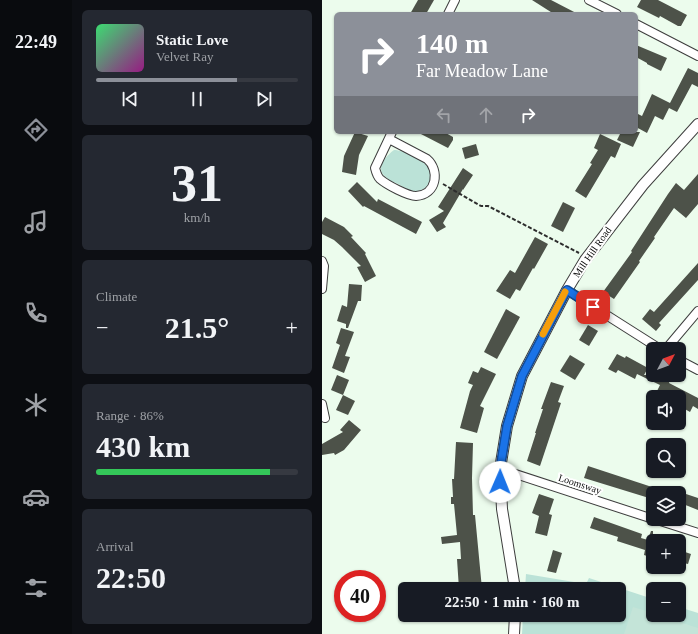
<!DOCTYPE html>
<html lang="en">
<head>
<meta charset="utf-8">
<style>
	body { margin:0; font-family:Georgia,serif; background:#242831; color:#f1f3f6; height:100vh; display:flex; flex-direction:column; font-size:15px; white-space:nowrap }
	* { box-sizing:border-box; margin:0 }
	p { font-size:13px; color:#9ea1a6 }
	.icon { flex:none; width:22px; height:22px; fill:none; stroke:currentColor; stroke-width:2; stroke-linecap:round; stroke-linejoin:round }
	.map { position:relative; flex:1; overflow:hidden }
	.details { display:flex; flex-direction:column; gap:10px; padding:10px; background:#0d0f14; width:250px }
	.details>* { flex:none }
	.banner { position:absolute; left:12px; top:12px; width:304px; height:122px; border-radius:6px; box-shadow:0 1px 3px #0004; background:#8c9099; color:#fff; overflow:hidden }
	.needle { width:26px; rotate:49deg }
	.tools { position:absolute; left:324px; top:342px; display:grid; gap:8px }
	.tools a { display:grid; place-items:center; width:40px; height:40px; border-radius:6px; background:#171b24; box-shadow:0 1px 3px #0004; font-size:20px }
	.speed { position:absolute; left:12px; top:570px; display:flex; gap:8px; font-size:20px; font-weight:700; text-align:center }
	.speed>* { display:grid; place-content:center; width:52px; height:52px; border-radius:50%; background:#171b24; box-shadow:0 1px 3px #0004; line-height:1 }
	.speed .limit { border:6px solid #d22; background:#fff; color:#111 }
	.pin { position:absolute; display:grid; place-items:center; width:34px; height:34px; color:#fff; margin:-17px; border-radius:8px; box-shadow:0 2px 6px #0006 }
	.me { position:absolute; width:44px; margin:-22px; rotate:1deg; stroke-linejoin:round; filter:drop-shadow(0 0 3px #0008) }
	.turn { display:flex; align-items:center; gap:14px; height:84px; padding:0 16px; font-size:18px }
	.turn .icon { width:52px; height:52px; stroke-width:2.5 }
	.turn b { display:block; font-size:28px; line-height:34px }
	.lanes { display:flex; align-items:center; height:38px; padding:0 16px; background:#0003; justify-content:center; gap:20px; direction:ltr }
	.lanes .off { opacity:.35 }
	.big { font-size:30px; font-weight:700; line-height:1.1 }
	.details .widget { flex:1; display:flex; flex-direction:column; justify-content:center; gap:6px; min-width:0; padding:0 14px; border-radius:6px; background:#242831 }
	.details .dial { align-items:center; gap:0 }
	.dial b { font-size:52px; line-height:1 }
	.song { display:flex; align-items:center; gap:12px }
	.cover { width:48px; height:48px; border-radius:6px; background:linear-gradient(135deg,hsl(140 70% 55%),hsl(310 70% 35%)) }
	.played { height:4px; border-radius:2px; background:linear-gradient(90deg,#8c9099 70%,#363941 70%) }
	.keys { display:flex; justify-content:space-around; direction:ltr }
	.heat { display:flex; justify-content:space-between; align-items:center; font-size:22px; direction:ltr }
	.charge { height:6px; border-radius:3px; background:linear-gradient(90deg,#34c759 86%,#363941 0) }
	.trip { position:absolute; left:76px; top:582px; width:228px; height:40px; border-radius:6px; background:#171b24; box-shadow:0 1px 3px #0004; font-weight:700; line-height:40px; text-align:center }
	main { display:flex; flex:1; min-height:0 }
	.tab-bar { display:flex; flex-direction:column; width:72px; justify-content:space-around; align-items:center; background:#090b0e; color:#9ea1a6 }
	.tab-bar .icon { width:28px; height:28px }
	.tab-bar .active { color:#8c9099 }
	.tab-bar b { font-size:18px; color:#f1f3f6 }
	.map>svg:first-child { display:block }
	.green { fill:#bbe2d7 }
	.pitch { fill:#c4e4d8 }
	.building { fill:#4d5249 }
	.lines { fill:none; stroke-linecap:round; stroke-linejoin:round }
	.minor-casing { stroke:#3e3e3e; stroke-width:10 }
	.tertiary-casing { stroke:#3e3e3e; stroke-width:12 }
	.path { stroke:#2d2d2d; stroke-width:2; stroke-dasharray:4 2; stroke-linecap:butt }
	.minor { stroke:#fff; stroke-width:8 }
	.tertiary { stroke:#fff; stroke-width:10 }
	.route-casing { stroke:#114b97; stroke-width:10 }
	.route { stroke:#1a73e8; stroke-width:7 }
	.slow { stroke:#f59e0b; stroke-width:7 }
	.labels { text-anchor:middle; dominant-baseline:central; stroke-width:4; stroke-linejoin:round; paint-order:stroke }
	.street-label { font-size:10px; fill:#0b0b0b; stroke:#fff }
</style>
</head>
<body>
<main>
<nav class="tab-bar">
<b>22:49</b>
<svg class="icon active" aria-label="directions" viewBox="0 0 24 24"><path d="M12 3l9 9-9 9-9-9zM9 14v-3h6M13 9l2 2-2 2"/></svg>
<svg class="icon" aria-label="music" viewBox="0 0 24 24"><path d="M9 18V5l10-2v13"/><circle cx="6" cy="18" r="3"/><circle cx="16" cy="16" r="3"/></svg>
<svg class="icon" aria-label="phone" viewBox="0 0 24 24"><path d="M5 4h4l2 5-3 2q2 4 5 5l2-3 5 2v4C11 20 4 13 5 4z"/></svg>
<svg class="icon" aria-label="climate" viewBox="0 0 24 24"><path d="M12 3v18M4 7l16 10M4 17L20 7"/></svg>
<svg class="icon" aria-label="car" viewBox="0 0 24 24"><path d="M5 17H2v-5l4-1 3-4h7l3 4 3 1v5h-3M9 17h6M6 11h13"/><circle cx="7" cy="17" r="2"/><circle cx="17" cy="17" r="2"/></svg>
<svg class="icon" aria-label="filters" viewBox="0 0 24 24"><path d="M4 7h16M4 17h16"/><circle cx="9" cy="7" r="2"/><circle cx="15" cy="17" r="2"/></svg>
</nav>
<section class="details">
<div class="widget">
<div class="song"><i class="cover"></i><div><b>Static Love</b><p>Velvet Ray</p></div></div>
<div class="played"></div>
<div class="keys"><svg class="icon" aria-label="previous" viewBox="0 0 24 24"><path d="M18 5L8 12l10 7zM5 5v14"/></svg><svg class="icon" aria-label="pause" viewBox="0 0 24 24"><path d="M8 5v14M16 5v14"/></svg><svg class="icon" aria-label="next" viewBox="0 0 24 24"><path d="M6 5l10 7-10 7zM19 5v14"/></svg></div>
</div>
<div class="widget dial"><b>31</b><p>km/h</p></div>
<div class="widget"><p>Climate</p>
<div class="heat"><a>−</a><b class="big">21.5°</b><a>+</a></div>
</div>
<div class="widget"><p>Range · 86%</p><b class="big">430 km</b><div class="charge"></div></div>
<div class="widget"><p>Arrival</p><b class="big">22:50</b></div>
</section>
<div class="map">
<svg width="376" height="634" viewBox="0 0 376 634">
	<rect width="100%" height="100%" fill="#ecfced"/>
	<g class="green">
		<path d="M72,150C81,150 103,159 108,169C109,173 109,178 109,182C105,186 102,190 96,191C89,193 82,187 76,184C72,182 68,181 65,178C52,169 63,157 72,150Z"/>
		<polygon points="204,574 264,584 267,578 331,599 331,615 357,615 357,607 376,613 376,634 200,634 201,615 297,615 297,589 203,589"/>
	</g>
	<polygon class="pitch" points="311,607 331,613 331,615 336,615 376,628 376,634 302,634"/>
	<g class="building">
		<polygon points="96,0 112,0 104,14 88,14"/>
		<polygon points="210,0 229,0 256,14 232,14"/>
		<polygon points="319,0 336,0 365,15 359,26 356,26 338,16 337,18 315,7"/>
		<polygon points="314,45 345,58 339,71 325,64 325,63 314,57"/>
		<polygon points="366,68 376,73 376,87 370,84 355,112 347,108 341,120 333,116 325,133 314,127 314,113 320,116 330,94 348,103"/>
		<polygon points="33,132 46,136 37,155 34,175 20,172 22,156"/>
		<polygon points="95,132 122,132 131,137 131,140 126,148"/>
		<polygon points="299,132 318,132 311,147 295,140"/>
		<polygon points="278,134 299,144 293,158 289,156 264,198 253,191 270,164 268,163 276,150 272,148"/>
		<polygon points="154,144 157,155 143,159 140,148"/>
		<polygon points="141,168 151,175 141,190 141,189 121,223 124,227 115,232 107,220 122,211 116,207"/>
		<polygon points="376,174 376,204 364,218 352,208 332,237 333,238 317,261 318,262 292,299 281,292 310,252 309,251 346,194 354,183 362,190"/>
		<polygon points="35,182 55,202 56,199 100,222 94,234 42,206 41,207 26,191"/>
		<polygon points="241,202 253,208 241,232 229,226"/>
		<polygon points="3,217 22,227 31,236 29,237 44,253 43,254 54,276 43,282 35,267 39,266 20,247 12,240 0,234 0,222"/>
		<polygon points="213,237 226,244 212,269 211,268 198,291 194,289 188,299 174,291 188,270 193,273"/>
		<polygon points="376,263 376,280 337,323 339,325 334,331 320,319 328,309 332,312"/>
		<polygon points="27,284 40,285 39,301 36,301 26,328 24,328 24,324 15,321 20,305 25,307"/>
		<polygon points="184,309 198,317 175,359 162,352"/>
		<polygon points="266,325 276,331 267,346 257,340"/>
		<polygon points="19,328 32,332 23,356 28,357 22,373 10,368 18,345 14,343"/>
		<polygon points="295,354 303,358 304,356 326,368 322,375 340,375 348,379 347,383 376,398 376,409 371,406 368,412 361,408 364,403 357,399 357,397 332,397 338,385 315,374 313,379 296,370 294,373 286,369"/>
		<polygon points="248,355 263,364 253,380 238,371"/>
		<polygon points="159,367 174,374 158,406 162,408 155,433 138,428 148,391 151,385 146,383 151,371 156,373"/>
		<polygon points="15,375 27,380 21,395 9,390"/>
		<polygon points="229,382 242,386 236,402 239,403 218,466 205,461 214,433 213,433 221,409 219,409"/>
		<polygon points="21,395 33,401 26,415 14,410"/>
		<polygon points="27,420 39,430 22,450 13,455 12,453 0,455 0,444 21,432 18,430"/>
		<polygon points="134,442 151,443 150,478 151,515 153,515 160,589 137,589 135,559 139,559 138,542 120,544 119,537 135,535 132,504 129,504 129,497 131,497 130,479 132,479"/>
		<polygon points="266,466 330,487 327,498 262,478"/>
		<polygon points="217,494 232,499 227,514 230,515 225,536 213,533 217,516 210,513"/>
		<polygon points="364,494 376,498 376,510 361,504"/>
		<polygon points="272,517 320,534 319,538 326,540 329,531 331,531 331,558 322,555 323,550 295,541 296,537 268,528"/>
		<polygon points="231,550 240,553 234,573 225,571"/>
		<polygon points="357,550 369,554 366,564 357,562"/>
	</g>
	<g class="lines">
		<g class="minor-casing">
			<g id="minor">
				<polyline points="267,0 295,14"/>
				<polyline points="126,14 133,0"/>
				<polyline points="314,24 376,56"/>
				<path d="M67,139L105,159C118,170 115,195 94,196C86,196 65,185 58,179C55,176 54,172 53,168L70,132"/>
				<polyline points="0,261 2,266 0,289"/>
				<polyline points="245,290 338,349"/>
				<polyline points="344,349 376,311"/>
				<polyline points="357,360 376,370"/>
				<polyline points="0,404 3,418"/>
				<polyline points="178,469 331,519"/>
				<polyline points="332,519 376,533"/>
			</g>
		</g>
		<g class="tertiary-casing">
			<g id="tertiary">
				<polyline points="193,589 180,509 178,469 185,426 200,376 245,290 263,260 321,185 376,124"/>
				<polyline points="192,634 193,615"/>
			</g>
		</g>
		<polyline class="path" points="121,184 159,206 166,206 257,253"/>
		<use href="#minor" class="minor"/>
		<use href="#tertiary" class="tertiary"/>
	</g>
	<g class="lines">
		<g class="route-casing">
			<polyline id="route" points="178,482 178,469 185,426 200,376 245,290 271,307"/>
		</g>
		<use href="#route" class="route"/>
		<polyline class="slow" points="221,334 243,292"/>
	</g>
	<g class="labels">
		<g class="street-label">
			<text transform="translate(270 252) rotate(-55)">Mill Hill Road</text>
			<text transform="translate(258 484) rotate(18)">Loomsway</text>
		</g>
	</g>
</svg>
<div class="tools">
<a><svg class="needle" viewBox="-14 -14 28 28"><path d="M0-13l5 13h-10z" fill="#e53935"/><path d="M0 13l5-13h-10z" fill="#9ea1a6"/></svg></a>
<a><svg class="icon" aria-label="sound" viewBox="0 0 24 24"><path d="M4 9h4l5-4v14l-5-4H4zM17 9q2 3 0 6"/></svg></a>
<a><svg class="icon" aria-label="search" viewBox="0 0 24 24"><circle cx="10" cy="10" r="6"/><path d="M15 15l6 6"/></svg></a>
<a><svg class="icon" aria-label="layers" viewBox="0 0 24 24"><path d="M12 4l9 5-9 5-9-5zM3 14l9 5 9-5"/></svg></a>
<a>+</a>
<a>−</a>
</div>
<div class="speed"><div class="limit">40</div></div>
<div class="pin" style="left:271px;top:307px;background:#d93025"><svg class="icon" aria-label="arrive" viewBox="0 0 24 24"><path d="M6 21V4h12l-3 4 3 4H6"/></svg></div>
<svg class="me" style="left:178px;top:482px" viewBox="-20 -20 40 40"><circle r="19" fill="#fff"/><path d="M0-13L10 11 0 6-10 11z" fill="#1a73e8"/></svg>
<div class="trip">22:50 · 1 min · 160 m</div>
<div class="banner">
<div class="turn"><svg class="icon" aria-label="right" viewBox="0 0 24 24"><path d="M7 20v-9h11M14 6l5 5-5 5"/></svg><div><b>140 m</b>Far Meadow Lane</div></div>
<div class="lanes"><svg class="icon off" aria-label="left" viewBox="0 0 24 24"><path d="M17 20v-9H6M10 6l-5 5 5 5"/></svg><svg class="icon off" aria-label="ahead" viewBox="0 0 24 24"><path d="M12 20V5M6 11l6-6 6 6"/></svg><svg class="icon" aria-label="right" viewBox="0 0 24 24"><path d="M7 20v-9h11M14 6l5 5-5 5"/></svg></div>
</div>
</div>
</main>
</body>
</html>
